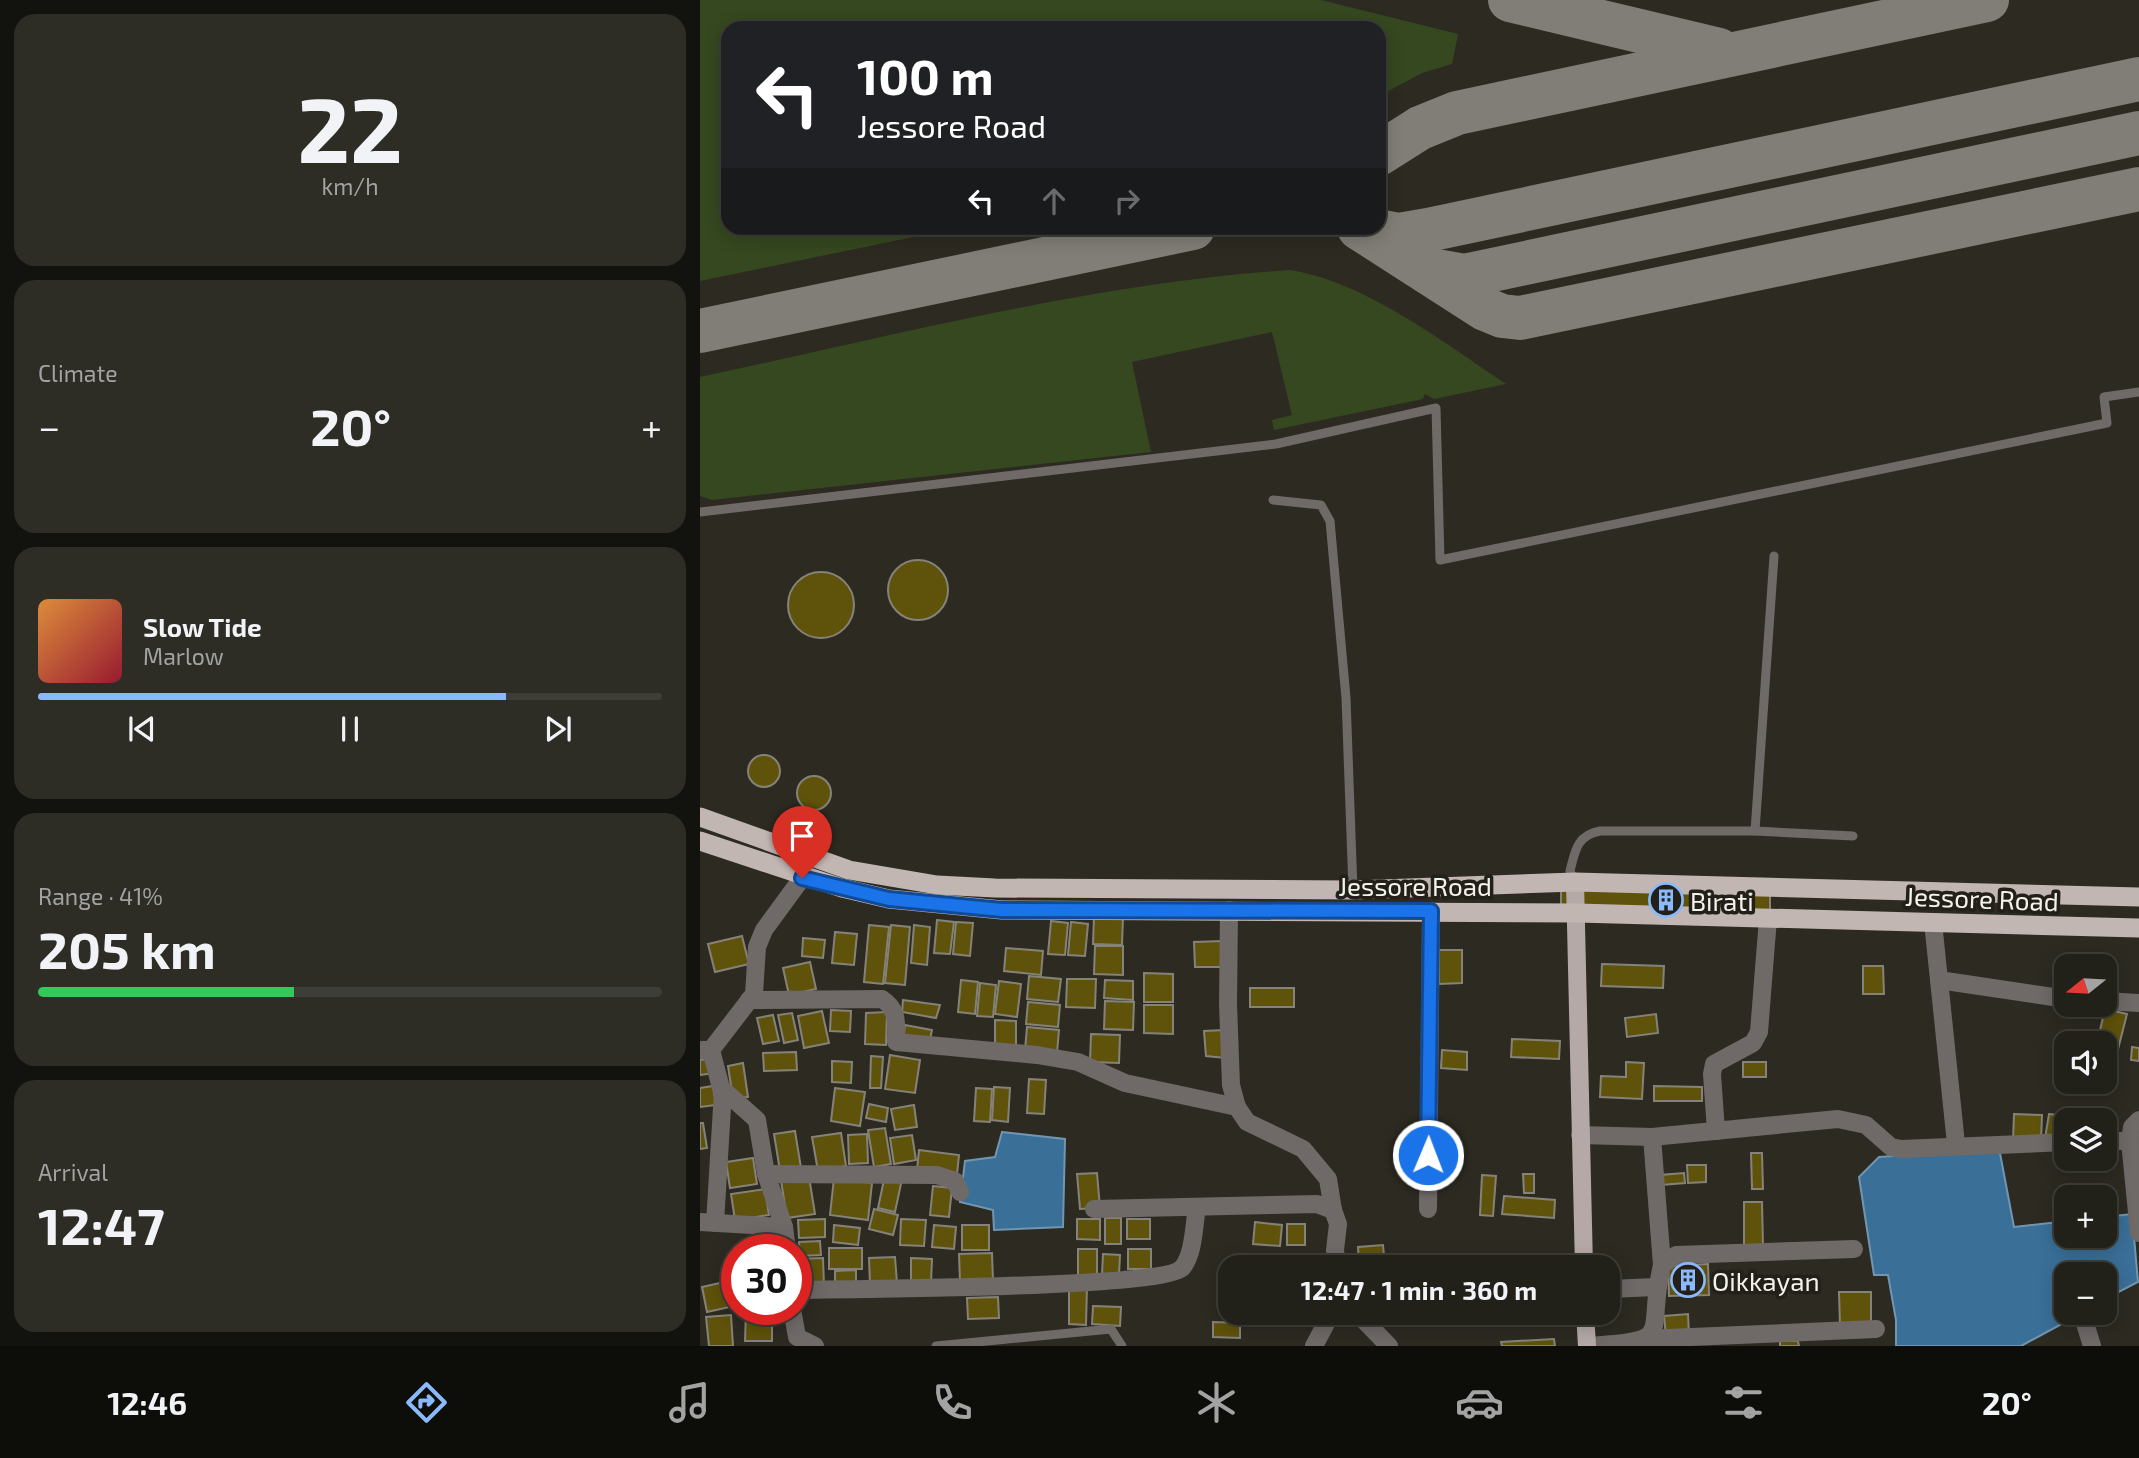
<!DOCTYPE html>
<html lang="en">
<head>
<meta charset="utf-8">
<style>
	body { margin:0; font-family:"Exo 2",sans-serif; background:#2d2d26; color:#f1f3f6; height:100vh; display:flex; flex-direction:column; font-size:26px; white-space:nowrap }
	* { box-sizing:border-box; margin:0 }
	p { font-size:23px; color:#a2a3a2 }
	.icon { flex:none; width:38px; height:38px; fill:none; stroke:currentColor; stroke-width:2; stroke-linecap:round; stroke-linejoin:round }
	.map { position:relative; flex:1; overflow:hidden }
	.drawer { display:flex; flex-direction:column; gap:14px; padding:14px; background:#12120e; width:700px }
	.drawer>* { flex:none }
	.hud { position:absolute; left:21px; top:21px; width:665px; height:214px; border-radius:21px; box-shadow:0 4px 18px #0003,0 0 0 2px #3e3e38; background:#202124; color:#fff; overflow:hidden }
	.needle { width:46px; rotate:252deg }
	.controls { position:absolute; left:1354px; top:954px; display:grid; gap:14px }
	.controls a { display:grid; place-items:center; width:63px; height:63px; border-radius:14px; background:#212019; box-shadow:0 4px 18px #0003,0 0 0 2px #3e3e38; font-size:35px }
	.speed { position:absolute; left:21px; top:1234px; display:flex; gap:14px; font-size:35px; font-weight:700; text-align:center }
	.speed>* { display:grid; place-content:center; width:91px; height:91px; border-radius:50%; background:#212019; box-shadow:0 4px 18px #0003,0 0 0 2px #3e3e38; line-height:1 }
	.speed .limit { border:10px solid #d22; background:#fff; color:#111 }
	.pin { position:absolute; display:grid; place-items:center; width:60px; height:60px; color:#fff; margin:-72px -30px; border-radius:50% 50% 50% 0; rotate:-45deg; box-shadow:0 0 7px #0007 }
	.pin .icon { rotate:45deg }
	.me { position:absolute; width:77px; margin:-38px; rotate:1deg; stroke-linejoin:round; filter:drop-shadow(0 0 5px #0008) }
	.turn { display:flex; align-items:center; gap:24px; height:147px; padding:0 21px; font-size:32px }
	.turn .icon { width:91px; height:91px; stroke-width:2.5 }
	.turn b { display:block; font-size:49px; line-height:60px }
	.lanes { display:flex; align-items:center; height:66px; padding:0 21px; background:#0003; justify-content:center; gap:35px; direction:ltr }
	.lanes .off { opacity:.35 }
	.big { font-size:52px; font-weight:700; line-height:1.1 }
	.drawer .widget { flex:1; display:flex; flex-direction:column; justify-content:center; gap:10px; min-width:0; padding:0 24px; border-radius:21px; background:#2d2d26 }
	.drawer .dial { align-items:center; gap:0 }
	.dial b { font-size:91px; line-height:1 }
	.song { display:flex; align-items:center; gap:21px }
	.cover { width:84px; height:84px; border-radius:10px; background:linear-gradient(135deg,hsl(30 70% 55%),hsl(350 70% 35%)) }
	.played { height:7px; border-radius:4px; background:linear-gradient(90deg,#8abafc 75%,#3e3e38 75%) }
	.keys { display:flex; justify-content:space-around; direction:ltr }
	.heat { display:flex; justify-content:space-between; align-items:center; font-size:38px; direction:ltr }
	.charge { height:10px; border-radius:5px; background:linear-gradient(90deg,#34c759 41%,#3e3e38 0) }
	.trip { position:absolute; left:518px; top:1255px; width:402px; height:70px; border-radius:21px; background:#212019; box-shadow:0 4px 18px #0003,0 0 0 2px #3e3e38; font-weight:700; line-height:70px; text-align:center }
	.tabs { display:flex; height:112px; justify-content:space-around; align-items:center; background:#0d0d0a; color:#a2a3a2 }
	.tabs .icon { width:49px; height:49px }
	.tabs .current { color:#8abafc }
	.tabs b { font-size:32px; color:#f1f3f6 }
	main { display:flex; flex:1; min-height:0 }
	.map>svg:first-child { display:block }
	.grass { fill:#35481f }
	.water { fill:#3a6f98; stroke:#7296b1; stroke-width:2 }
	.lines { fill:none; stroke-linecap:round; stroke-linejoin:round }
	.taxiway { stroke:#807e76; stroke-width:44 }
	.building { fill:#5f520b; stroke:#858379; stroke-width:2 }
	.service { stroke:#6f6968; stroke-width:9 }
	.minor { stroke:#6f6968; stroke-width:18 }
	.primary { stroke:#b4a9a6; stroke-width:18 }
	.trunk { stroke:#c2b6b2; stroke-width:19 }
	.route-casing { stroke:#114b97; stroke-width:18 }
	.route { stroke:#1a73e8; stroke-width:12 }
	.labels { text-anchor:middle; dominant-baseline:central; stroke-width:7; stroke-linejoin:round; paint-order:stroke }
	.street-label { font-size:26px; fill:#f3f2ec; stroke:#222018 }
	.poi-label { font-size:26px; fill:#f3f2ec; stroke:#222018; text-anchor:start }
</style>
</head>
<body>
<main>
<section class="drawer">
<div class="widget dial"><b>22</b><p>km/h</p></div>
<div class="widget"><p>Climate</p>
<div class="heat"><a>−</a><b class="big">20°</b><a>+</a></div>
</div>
<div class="widget">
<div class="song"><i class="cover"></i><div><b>Slow Tide</b><p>Marlow</p></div></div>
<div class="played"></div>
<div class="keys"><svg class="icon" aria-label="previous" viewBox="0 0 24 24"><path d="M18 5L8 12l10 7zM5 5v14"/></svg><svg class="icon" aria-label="pause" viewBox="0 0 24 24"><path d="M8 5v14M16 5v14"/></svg><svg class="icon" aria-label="next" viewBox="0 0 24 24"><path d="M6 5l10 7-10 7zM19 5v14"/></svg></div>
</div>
<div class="widget"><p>Range · 41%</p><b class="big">205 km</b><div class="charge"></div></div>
<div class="widget"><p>Arrival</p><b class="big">12:47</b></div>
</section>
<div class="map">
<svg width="1439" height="1346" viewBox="0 0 1439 1346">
	<rect width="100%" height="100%" fill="#2c2a21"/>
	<g class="grass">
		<polygon points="0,0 621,0 758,34 752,64 722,73 679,96 679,28 28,28 28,228 257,228 0,281"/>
		<path d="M589,270C662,280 745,343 806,384L734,399L725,394L723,399L574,430L572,420L592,415L572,332L432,362L451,452L12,500L0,496V377C193,336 393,283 589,270Z"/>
	</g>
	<g class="water">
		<polygon points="302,1132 365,1139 363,1227 294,1230 293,1210 260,1202 265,1161 295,1157"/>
		<polygon points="1299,1148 1314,1227 1367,1221 1367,1236 1405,1236 1405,1217 1432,1214 1438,1282 1405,1299 1405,1274 1367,1274 1367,1312 1382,1313 1321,1346 1196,1346 1196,1320 1188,1275 1174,1275 1159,1177 1179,1157"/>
	</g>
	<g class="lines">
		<g class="taxiway">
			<polyline points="810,0 1019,50"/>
			<polyline points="679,154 720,128 757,113 1287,0"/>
			<polyline points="659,228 785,309 802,316 820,318 1439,189"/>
			<polyline points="663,228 699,235 728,230 1439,79"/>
			<polyline points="725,269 764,276 1439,133"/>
			<polyline points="0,331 493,228"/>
		</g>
	</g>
	<g class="building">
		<circle cx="218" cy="590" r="30"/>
		<circle cx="121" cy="605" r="33"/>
		<circle cx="64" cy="771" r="16"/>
		<circle cx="114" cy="793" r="17"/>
		<polygon points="861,889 1070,892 1070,916 861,909"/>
		<polygon points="394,916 423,917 422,945 393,944"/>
		<polygon points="237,920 254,922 250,954 234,953"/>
		<polygon points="351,921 368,923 365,955 348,954"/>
		<polygon points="256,922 273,923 270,956 253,954"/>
		<polygon points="371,922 388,924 385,956 368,955"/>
		<polygon points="169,925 189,927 183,984 164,982"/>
		<polygon points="191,925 210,927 205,985 185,983"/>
		<polygon points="214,925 230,927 227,965 211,963"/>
		<polygon points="135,932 157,934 154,965 132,963"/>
		<polygon points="42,936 49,964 15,972 8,944"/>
		<polygon points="103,938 125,940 123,958 102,956"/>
		<polygon points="523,941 524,967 495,967 494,942"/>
		<polygon points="395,946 423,946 423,975 394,974"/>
		<polygon points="306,948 343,951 341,975 304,971"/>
		<polygon points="739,950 762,950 762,983 739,984"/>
		<polygon points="110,962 116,989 89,995 83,968"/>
		<polygon points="902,964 964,966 963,988 901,986"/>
		<polygon points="1163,966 1183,966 1184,994 1163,994"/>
		<polygon points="444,973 473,974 473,1002 444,1002"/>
		<polygon points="329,976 361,979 358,1002 327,999"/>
		<polygon points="367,979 396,979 395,1008 366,1007"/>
		<polygon points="261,980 278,982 275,1014 258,1012"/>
		<polygon points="405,980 433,981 433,1000 404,998"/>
		<polygon points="299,981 321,984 317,1017 295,1014"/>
		<polygon points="280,983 296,985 293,1017 277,1016"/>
		<rect x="550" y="988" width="44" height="19"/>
		<polygon points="203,1000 240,1005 236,1018 202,1012"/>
		<polygon points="405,1001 434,1002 433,1030 404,1029"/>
		<polygon points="328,1002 360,1005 358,1027 326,1024"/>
		<polygon points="444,1005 473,1005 473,1034 444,1033"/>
		<polygon points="1405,1009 1427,1014 1416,1057 1405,1055 1405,1043 1397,1043"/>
		<polygon points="131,1010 151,1011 150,1032 130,1031"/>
		<polygon points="122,1011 129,1043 104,1048 98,1016"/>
		<polygon points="187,1012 186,1045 165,1044 166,1013"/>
		<polygon points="92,1013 98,1040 84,1043 78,1015"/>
		<polygon points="956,1014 958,1033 927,1037 925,1018"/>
		<polygon points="73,1015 79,1041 63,1044 57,1018"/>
		<polygon points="295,1020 316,1021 316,1045 295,1045"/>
		<polygon points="205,1025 232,1030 229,1044 203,1039"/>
		<polygon points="327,1027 359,1030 357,1053 325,1050"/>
		<polygon points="525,1030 525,1058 506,1056 504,1031"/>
		<polygon points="391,1034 420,1035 419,1063 390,1062"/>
		<polygon points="812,1039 860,1041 859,1059 811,1057"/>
		<polygon points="1432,1047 1439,1048 1439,1061 1431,1060"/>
		<polygon points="742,1050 767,1052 767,1070 741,1068"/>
		<polygon points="96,1052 97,1070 64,1071 63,1053"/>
		<polygon points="190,1055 220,1060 215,1093 185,1089"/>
		<polygon points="171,1056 183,1057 181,1088 170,1088"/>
		<polygon points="13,1058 15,1073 0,1075 0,1060"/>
		<polygon points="132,1061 152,1062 151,1083 132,1082"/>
		<polygon points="926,1062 944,1063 942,1099 900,1097 901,1076 926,1077"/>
		<rect x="1043" y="1062" width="23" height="15"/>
		<polygon points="43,1063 48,1097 33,1099 28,1066"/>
		<polygon points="329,1079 346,1080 344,1114 327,1113"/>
		<polygon points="13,1086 16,1105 0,1107 0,1088"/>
		<polygon points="954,1086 1002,1087 1002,1101 954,1101"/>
		<polygon points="294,1087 310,1088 308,1122 292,1120"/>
		<polygon points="135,1088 165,1092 160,1126 131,1121"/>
		<polygon points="276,1088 292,1089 290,1122 274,1121"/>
		<polygon points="169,1104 188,1108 186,1122 166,1118"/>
		<polygon points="214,1105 217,1127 195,1130 191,1109"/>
		<polygon points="1372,1109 1392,1110 1391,1120 1372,1120"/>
		<polygon points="1314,1114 1342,1115 1341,1141 1313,1140"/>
		<polygon points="1349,1114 1366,1116 1362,1141 1345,1138"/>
		<polygon points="0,1123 3,1123 7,1148 0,1149"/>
		<polygon points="185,1128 191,1164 174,1167 168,1130"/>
		<polygon points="95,1131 101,1168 80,1171 74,1134"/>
		<polygon points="141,1133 146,1166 118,1171 112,1137"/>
		<polygon points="167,1134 168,1163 149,1164 148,1135"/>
		<polygon points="212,1135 216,1160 194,1164 190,1138"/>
		<polygon points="219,1150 259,1155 257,1174 217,1170"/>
		<polygon points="1051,1153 1062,1153 1063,1189 1052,1189"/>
		<polygon points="53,1158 57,1184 30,1188 26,1162"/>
		<polygon points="987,1165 1006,1165 1006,1182 988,1183"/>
		<polygon points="397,1173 400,1208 380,1209 377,1174"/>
		<polygon points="984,1173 985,1183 961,1185 960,1175"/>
		<polygon points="823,1174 834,1174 834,1193 824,1193"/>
		<polygon points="185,1175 202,1179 195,1212 178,1208"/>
		<polygon points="782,1175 796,1176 793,1216 780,1215"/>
		<polygon points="109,1177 115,1214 87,1218 81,1181"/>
		<polygon points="134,1178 172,1183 168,1220 130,1215"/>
		<polygon points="233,1186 252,1188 249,1217 230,1215"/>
		<polygon points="65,1189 69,1215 35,1220 31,1194"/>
		<polygon points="804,1196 855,1200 854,1218 802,1214"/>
		<polygon points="1044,1202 1062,1202 1063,1246 1044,1247"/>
		<polygon points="174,1209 198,1215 193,1235 169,1229"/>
		<rect x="405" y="1218" width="16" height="26"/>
		<polygon points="125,1219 125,1237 99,1238 98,1220"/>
		<polygon points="201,1219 226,1220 224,1246 200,1245"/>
		<polygon points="377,1219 400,1219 400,1240 377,1239"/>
		<rect x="427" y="1219" width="23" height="20"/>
		<polygon points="555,1222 582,1225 580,1246 553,1244"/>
		<rect x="587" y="1224" width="18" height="21"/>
		<polygon points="134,1225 160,1228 158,1245 133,1242"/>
		<polygon points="234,1225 256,1227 254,1249 232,1247"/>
		<rect x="262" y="1225" width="27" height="25"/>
		<polygon points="53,1239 84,1244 83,1250 51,1250"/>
		<polygon points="120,1241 121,1255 100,1256 99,1242"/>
		<polygon points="683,1245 685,1267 659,1267 658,1247"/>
		<rect x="129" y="1248" width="33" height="21"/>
		<rect x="378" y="1249" width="19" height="28"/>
		<rect x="428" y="1249" width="23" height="20"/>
		<polygon points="292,1253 293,1281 260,1282 259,1254"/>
		<polygon points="403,1254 420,1255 419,1275 402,1275"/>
		<polygon points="195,1257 197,1283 170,1285 169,1258"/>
		<polygon points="123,1258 124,1286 98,1287 97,1259"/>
		<polygon points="211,1258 232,1259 231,1283 211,1283"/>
		<polygon points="1008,1264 1009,1295 969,1296 968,1266"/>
		<polygon points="156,1270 156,1284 135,1285 135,1271"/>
		<polygon points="29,1281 34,1306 7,1312 2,1287"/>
		<polygon points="369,1286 387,1286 386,1325 369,1324"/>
		<polygon points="1139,1292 1171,1292 1171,1325 1140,1325"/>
		<polygon points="298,1297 299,1318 268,1319 267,1298"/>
		<polygon points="393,1306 421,1307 420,1326 392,1324"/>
		<polygon points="46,1310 72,1310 72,1341 45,1341"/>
		<polygon points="988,1314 989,1335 966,1336 964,1316"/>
		<polygon points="31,1315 33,1346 9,1346 6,1317"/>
		<polygon points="513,1322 540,1323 540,1338 513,1337"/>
		<polygon points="854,1339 855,1346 802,1346 801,1342"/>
		<polygon points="1080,1341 1098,1341 1099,1346 1080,1346"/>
	</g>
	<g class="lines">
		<g class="service">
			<polyline points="573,500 621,505 630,521 646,698 653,890"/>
			<polyline points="0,512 576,444 736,408 740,560 1407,423 1404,397 1439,392"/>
			<polyline points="1055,831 1074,556"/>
			<path d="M875,882L870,871C875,851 877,835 900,831H1055L1153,836"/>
			<polyline points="236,1346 411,1329 422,1346"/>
		</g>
		<g class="minor">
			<polyline points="529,910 528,1004 531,1085 537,1107 547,1122 603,1149 628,1179 633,1210 638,1224 635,1250 637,1267"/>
			<polyline points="1233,922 1256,1144"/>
			<polyline points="1239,980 1367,999"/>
			<path d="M49,1000L182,999C199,1010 196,1024 196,1042L337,1055L378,1062L425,1083L537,1107"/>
			<polyline points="1405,1001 1439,1003"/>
			<polyline points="2,1050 11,1050 54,994 57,947 64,930 102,878"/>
			<polyline points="11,1050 21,1088 57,1120 66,1174 84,1227 87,1250"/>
			<polyline points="1439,1120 1432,1127 1430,1141 1439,1233"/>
			<polyline points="1016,1131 1012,1074 1014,1064 1053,1043 1059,1032 1068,918"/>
			<polyline points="880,1135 952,1137 1138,1119 1166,1125 1191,1147 1201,1149 1367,1142"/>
			<polyline points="952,1137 962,1265"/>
			<polyline points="1405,1141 1430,1141"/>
			<polyline points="66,1174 237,1175 255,1181 260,1192"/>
			<polyline points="394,1209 617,1204 633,1210"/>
			<polyline points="728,1209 731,911"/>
			<polyline points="0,1222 84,1227"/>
			<polyline points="15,1223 23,1091"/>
			<polyline points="908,1289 957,1287"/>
			<path d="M96,1290C145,1289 463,1288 482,1268C494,1255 494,1224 497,1207"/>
			<polyline points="92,1309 97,1337 115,1346"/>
			<polyline points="656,1312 689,1346"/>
			<polyline points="1384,1320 1392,1346"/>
			<polyline points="944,1339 1176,1329"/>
			<polyline points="614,1346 632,1312"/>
			<path d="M887,1346C978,1340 945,1338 962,1265L976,1255L1154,1249"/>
		</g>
		<g class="primary">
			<polyline points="875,882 884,1267"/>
			<polyline points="885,1312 887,1346"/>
		</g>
		<g class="trunk">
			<polyline points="0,817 149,870 237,885 295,888 653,890 875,882 1439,897"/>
			<polyline points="0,841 142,888 189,899 302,910 877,913 1439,928"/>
		</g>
	</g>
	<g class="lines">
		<g class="route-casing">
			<polyline id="route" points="102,878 189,899 302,910 731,911 728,1155"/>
		</g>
		<use href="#route" class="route"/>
	</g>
	<defs>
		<g id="building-ring" transform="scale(1.75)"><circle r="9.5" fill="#222018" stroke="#8abafc" stroke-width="1.5"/><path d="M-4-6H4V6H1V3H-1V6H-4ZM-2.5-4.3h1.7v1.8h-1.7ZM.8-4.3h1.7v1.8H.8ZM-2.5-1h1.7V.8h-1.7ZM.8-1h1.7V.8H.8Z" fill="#8abafc"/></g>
	</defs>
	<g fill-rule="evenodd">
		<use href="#building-ring" x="966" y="900"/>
		<use href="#building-ring" x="988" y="1280"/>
	</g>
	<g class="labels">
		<g class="street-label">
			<text x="715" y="885">Jessore Road</text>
			<text transform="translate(1282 898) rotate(2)">Jessore Road</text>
		</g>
		<g class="poi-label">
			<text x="990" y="900">Birati</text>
			<text x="1012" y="1280">Oikkayan</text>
		</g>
	</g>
</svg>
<div class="controls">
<a><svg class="needle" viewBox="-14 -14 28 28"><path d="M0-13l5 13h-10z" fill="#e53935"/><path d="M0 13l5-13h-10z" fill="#a2a3a2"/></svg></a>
<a><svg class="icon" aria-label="sound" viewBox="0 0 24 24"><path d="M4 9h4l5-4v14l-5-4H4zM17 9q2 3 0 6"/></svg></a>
<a><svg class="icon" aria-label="layers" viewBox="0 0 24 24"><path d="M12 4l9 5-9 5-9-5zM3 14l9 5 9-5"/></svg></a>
<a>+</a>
<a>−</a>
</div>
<div class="speed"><div class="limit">30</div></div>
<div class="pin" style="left:102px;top:878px;background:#d93025"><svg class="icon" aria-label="arrive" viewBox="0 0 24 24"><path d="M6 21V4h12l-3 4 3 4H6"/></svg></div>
<svg class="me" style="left:728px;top:1155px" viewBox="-20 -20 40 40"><circle r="17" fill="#1a73e8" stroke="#fff" stroke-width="3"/><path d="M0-11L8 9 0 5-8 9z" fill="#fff"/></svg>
<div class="trip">12:47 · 1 min · 360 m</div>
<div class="hud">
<div class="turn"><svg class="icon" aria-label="left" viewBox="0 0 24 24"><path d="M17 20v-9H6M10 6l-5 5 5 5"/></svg><div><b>100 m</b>Jessore Road</div></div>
<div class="lanes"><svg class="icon" aria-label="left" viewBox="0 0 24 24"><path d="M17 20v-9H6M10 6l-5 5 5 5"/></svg><svg class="icon off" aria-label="ahead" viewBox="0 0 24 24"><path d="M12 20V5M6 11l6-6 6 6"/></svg><svg class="icon off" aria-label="right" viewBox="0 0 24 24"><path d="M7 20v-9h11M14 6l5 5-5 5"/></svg></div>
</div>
</div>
</main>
<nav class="tabs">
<b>12:46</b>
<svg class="icon current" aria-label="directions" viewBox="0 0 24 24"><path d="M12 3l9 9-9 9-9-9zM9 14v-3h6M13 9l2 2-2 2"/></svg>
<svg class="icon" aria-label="music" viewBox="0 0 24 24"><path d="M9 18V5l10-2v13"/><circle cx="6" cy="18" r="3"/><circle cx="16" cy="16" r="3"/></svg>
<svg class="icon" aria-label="phone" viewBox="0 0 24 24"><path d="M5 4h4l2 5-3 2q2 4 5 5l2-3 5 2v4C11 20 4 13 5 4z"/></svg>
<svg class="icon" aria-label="climate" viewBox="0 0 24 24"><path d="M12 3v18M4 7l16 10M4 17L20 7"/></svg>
<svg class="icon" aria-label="car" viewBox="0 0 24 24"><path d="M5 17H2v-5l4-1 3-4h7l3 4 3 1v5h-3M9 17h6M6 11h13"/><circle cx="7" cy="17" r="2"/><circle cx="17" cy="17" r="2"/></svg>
<svg class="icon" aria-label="filters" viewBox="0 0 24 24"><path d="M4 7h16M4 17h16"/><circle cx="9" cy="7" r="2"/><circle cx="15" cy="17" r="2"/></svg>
<b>20°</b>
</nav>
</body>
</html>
